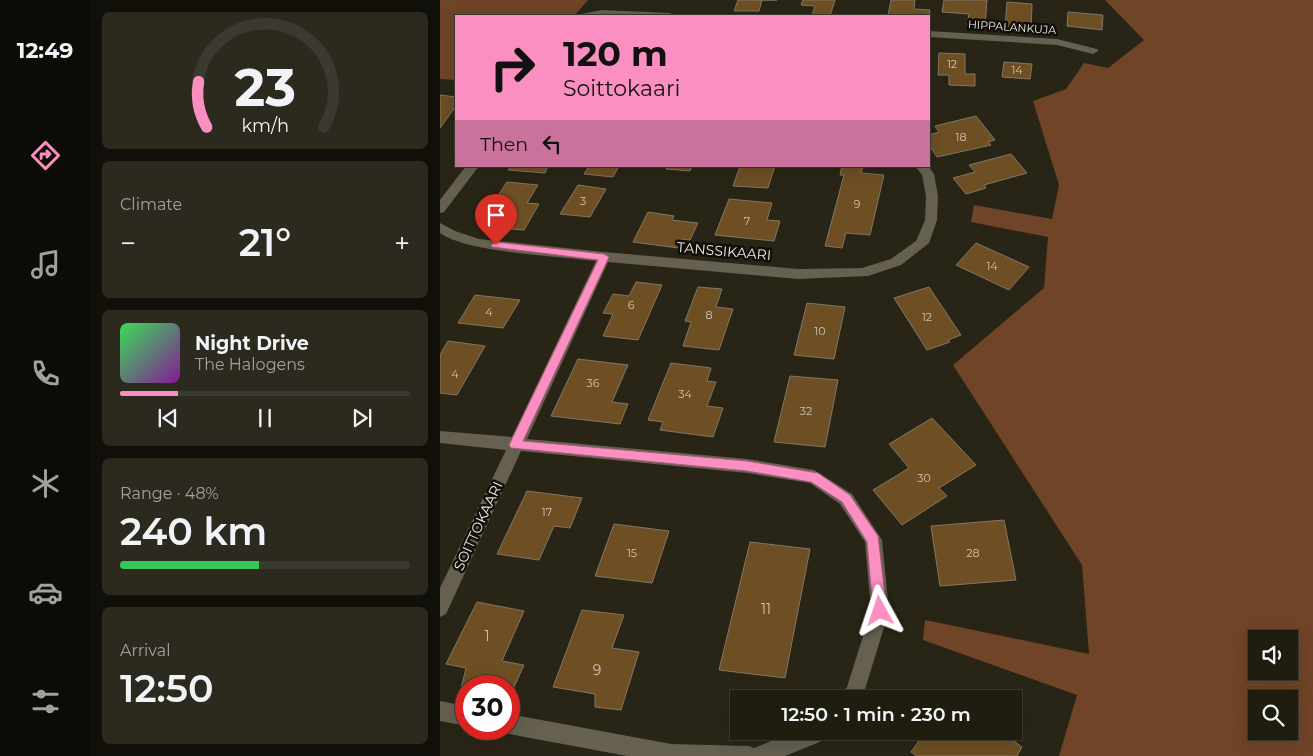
<!DOCTYPE html>
<html lang="en">
<head>
<meta charset="utf-8">
<style>
	body { margin:0; font-family:Montserrat,sans-serif; background:#2c291e; color:#f1f3f6; height:100vh; display:flex; flex-direction:column; font-size:19px; white-space:nowrap }
	* { box-sizing:border-box; margin:0 }
	p { font-size:16px; color:#a1a19f }
	.icon { flex:none; width:28px; height:28px; fill:none; stroke:currentColor; stroke-width:2; stroke-linecap:round; stroke-linejoin:round }
	.map { position:relative; flex:1; overflow:hidden }
	.details { display:flex; flex-direction:column; gap:12px; padding:12px; background:#110f09; width:350px }
	.details>* { flex:none }
	.banner { position:absolute; left:15px; top:15px; width:475px; height:152px; border-radius:0px; box-shadow:0 5px 20px #0002,0 0 0 1px #3c3a30; background:#fc8fc2; color:#111; overflow:hidden }
	.buttons { position:absolute; left:808px; top:630px; display:grid; gap:10px }
	.buttons a { display:grid; place-items:center; width:50px; height:50px; border-radius:0px; background:#1f1c10; box-shadow:0 5px 20px #0002,0 0 0 1px #3c3a30; font-size:25px }
	.speed { position:absolute; left:15px; top:675px; display:flex; gap:10px; font-size:25px; font-weight:700; text-align:center }
	.speed>* { display:grid; place-content:center; width:65px; height:65px; border-radius:50%; background:#1f1c10; box-shadow:0 5px 20px #0002,0 0 0 1px #3c3a30; line-height:1 }
	.speed .limit { border:8px solid #d22; background:#fff; color:#111 }
	.pin { position:absolute; display:grid; place-items:center; width:42px; height:42px; color:#fff; margin:-51px -21px; border-radius:50% 50% 50% 0; rotate:-45deg; box-shadow:0 0 5px #0007 }
	.pin .icon { rotate:45deg }
	.me { position:absolute; width:55px; margin:-28px; rotate:355deg; stroke-linejoin:round; filter:drop-shadow(0 0 4px #0008) }
	.turn { display:flex; align-items:center; gap:18px; height:105px; padding:0 25px; font-size:22px }
	.turn .icon { width:65px; height:65px; stroke-width:2.5 }
	.turn b { display:block; font-size:35px; line-height:42px }
	.then { display:flex; align-items:center; height:48px; padding:0 25px; background:#0003; gap:10px; font-size:19px }
	.big { font-size:38px; font-weight:600; line-height:1.1 }
	.details .tile { flex:1; display:flex; flex-direction:column; justify-content:center; gap:8px; min-width:0; padding:0 18px; border-radius:8px; background:#2c291e }
	.details .dial { align-items:center; gap:0 }
	.dial svg { height:130px; overflow:visible; fill:none; stroke:#3c3a30; stroke-width:7; stroke-linecap:round; text-anchor:middle }
	.dial text { fill:#f1f3f6; stroke:none }
	.song { display:flex; align-items:center; gap:15px }
	.cover { width:60px; height:60px; border-radius:8px; background:linear-gradient(135deg,hsl(130 70% 55%),hsl(290 70% 35%)) }
	.played { height:5px; border-radius:2px; background:linear-gradient(90deg,#fc8fc2 20%,#3c3a30 20%) }
	.keys { display:flex; justify-content:space-around; direction:ltr }
	.heat { display:flex; justify-content:space-between; align-items:center; font-size:28px; direction:ltr }
	.charge { height:8px; border-radius:4px; background:linear-gradient(90deg,#34c759 48%,#3c3a30 0) }
	.trip { position:absolute; left:290px; top:690px; width:292px; height:50px; border-radius:0px; background:#1f1c10; box-shadow:0 5px 20px #0002,0 0 0 1px #3c3a30; font-weight:600; line-height:50px; text-align:center }
	main { display:flex; flex:1; min-height:0 }
	.menu { display:flex; flex-direction:column; width:90px; justify-content:space-around; align-items:center; background:#0c0b06; color:#a1a19f }
	.menu .icon { width:35px; height:35px }
	.menu .selected { color:#fc8fc2 }
	.menu b { font-size:22px; color:#f1f3f6 }
	.map>svg:first-child { display:block }
	.forest { fill:#6f4427; fill-rule:evenodd }
	.building { fill:#6d4f23; stroke:#827667 }
	.lines { fill:none; stroke-linecap:round; stroke-linejoin:round }
	.minor { fill:#65604f; fill-rule:evenodd }
	.route { fill:#fc8fc2; stroke:#a45d7e }
	.labels { text-anchor:middle; dominant-baseline:central; stroke-width:5; stroke-linejoin:round; paint-order:stroke }
	.far-street-label { font-size:11px; fill:#eeebe1; stroke:#100e08 }
	.number-label { font-size:11px; fill:#cec4b2 }
	.street-label { font-size:14px; fill:#eeebe1; stroke:#100e08 }
	.near-number-label { font-size:14px; fill:#cec4b2 }
</style>
</head>
<body>
<main>
<nav class="menu">
<b>12:49</b>
<svg class="icon selected" aria-label="directions" viewBox="0 0 24 24"><path d="M12 3l9 9-9 9-9-9zM9 14v-3h6M13 9l2 2-2 2"/></svg>
<svg class="icon" aria-label="music" viewBox="0 0 24 24"><path d="M9 18V5l10-2v13"/><circle cx="6" cy="18" r="3"/><circle cx="16" cy="16" r="3"/></svg>
<svg class="icon" aria-label="phone" viewBox="0 0 24 24"><path d="M5 4h4l2 5-3 2q2 4 5 5l2-3 5 2v4C11 20 4 13 5 4z"/></svg>
<svg class="icon" aria-label="climate" viewBox="0 0 24 24"><path d="M12 3v18M4 7l16 10M4 17L20 7"/></svg>
<svg class="icon" aria-label="car" viewBox="0 0 24 24"><path d="M5 17H2v-5l4-1 3-4h7l3 4 3 1v5h-3M9 17h6M6 11h13"/><circle cx="7" cy="17" r="2"/><circle cx="17" cy="17" r="2"/></svg>
<svg class="icon" aria-label="filters" viewBox="0 0 24 24"><path d="M4 7h16M4 17h16"/><circle cx="9" cy="7" r="2"/><circle cx="15" cy="17" r="2"/></svg>
</nav>
<section class="details">
<div class="tile dial"><svg viewBox="0 0 100 80">
<path d="M14 69A42 42 0 1 1 86 69"/>
<path d="M14 69A42 42 0 0 1 9 41" stroke="#fc8fc2"/>
<text x="50" y="56" font-size="32" font-weight="700">23</text>
<text x="50" y="72" font-size="11">km/h</text>
</svg></div>
<div class="tile"><p>Climate</p>
<div class="heat"><a>−</a><b class="big">21°</b><a>+</a></div>
</div>
<div class="tile">
<div class="song"><i class="cover"></i><div><b>Night Drive</b><p>The Halogens</p></div></div>
<div class="played"></div>
<div class="keys"><svg class="icon" aria-label="previous" viewBox="0 0 24 24"><path d="M18 5L8 12l10 7zM5 5v14"/></svg><svg class="icon" aria-label="pause" viewBox="0 0 24 24"><path d="M8 5v14M16 5v14"/></svg><svg class="icon" aria-label="next" viewBox="0 0 24 24"><path d="M6 5l10 7-10 7zM19 5v14"/></svg></div>
</div>
<div class="tile"><p>Range · 48%</p><b class="big">240 km</b><div class="charge"></div></div>
<div class="tile"><p>Arrival</p><b class="big">12:50</b></div>
</section>
<div class="map">
<svg width="873" height="756" viewBox="0 0 873 756">
	<rect width="100%" height="100%" fill="#292516"/>
	<g class="forest">
		<polygon points="0,0 148,0 134,16 16,16 16,80 0,79"/>
		<path d="M665,0H873V756H619L637,695L483,640L485,620L649,654L642,565L513,365L604,288L608,237L531,222L534,205L612,219L619,185L593,101L626,89L644,63L668,68L704,40ZM816,639H849V671H816ZM816,699H849V731H816Z"/>
	</g>
	<g class="building">
		<polygon points="298,0 337,0 322,0 319,11 294,11"/>
		<polygon points="363,0 395,0 390,16 372,16 375,6 361,5"/>
		<polygon points="451,0 475,0 474,9 490,10 489,17 448,15"/>
		<polygon points="504,0 547,0 545,26 527,25 529,14 502,12"/>
		<polygon points="567,2 592,4 591,29 565,27"/>
		<polygon points="628,12 663,15 662,30 627,26"/>
		<polygon points="499,53 525,54 525,74 535,74 535,86 509,85 509,75 498,75"/>
		<polygon points="564,62 592,64 590,79 562,77"/>
		<polygon points="0,95 16,97 16,106 0,128"/>
		<polygon points="536,116 555,140 548,142 551,145 497,157 489,145 489,135 499,132 495,126"/>
		<polygon points="571,154 587,173 544,185 546,188 526,194 513,178 535,172 529,165"/>
		<polygon points="71,166 108,166 105,173 68,170"/>
		<polygon points="149,166 179,166 173,177 144,174"/>
		<polygon points="227,166 252,166 250,171 226,169"/>
		<polygon points="300,166 335,166 328,188 293,186"/>
		<polygon points="402,166 423,166 421,173 444,175 430,235 406,233 402,248 385,246 404,175 400,175"/>
		<polygon points="67,182 98,185 87,203 99,204 84,230 60,228 68,216 46,214"/>
		<polygon points="138,185 166,189 150,217 120,214"/>
		<polygon points="289,199 332,203 327,220 340,221 334,241 275,235"/>
		<polygon points="208,212 234,216 232,220 258,223 250,240 242,239 238,248 193,242"/>
		<polygon points="536,243 589,267 569,290 516,265"/>
		<polygon points="196,282 222,285 198,340 163,336 173,314 163,313 173,294 189,296"/>
		<polygon points="258,287 282,289 276,307 293,309 279,350 243,346 251,322 245,321"/>
		<polygon points="489,287 521,335 508,340 510,342 487,350 454,298"/>
		<polygon points="35,295 80,300 63,328 18,323"/>
		<polygon points="367,303 405,307 394,359 354,355"/>
		<polygon points="8,341 45,346 17,395 0,393 0,355"/>
		<polygon points="138,359 188,365 172,402 188,404 180,424 111,416"/>
		<polygon points="231,363 271,368 267,381 276,382 267,406 283,408 273,437 220,430 223,422 208,420"/>
		<polygon points="350,376 398,380 385,447 334,442"/>
		<polygon points="492,418 536,465 499,488 507,496 462,525 433,490 469,468 449,444"/>
		<polygon points="87,491 142,498 130,528 114,526 99,560 57,554"/>
		<polygon points="564,520 576,580 500,586 491,526"/>
		<polygon points="174,524 229,531 212,583 155,576"/>
		<polygon points="310,542 370,549 345,678 279,670"/>
		<polygon points="37,602 84,611 62,661 84,665 69,698 69,686 26,686 26,690 21,689 26,668 6,664"/>
		<polygon points="142,610 184,615 172,648 199,652 181,710 155,707 155,694 113,687"/>
		<polygon points="486,731 560,731 582,747 577,756 477,756 471,752"/>
	</g>
	<g class="lines">
		<g class="minor">
			<polygon points="162,10 230,13 235,16 140,16 141,14"/>
			<polygon points="489,31 617,39 657,49 658,51 653,54 617,45 489,37"/>
			<polygon points="26,166 39,166 4,212 0,213 0,200"/>
			<path d="M475,166H488L494,174L498,196L497,220L489,243L461,265L428,276L358,279L168,262L87,439L307,459L374,470L412,494L442,540L449,611L422,699H399L407,687L431,611L425,542L400,504L370,483L307,473L81,451L6,614L0,617V588L66,450L0,443V431L72,437L156,261C118,256 28,253 0,233V223L15,231L39,239L164,252L358,269L422,268L451,259L476,241L485,220L486,196L482,175Z"/>
			<polygon points="0,701 26,706 26,726 0,721"/>
			<polygon points="69,714 231,744 309,746 314,748 357,731 388,731 382,741 345,756 187,756 69,734 61,729 69,729"/>
		</g>
	</g>
	<polygon class="route" points="56,242 164,254 169,257 83,441 307,461 378,473 410,495 438,536 447,611 445,616 440,618 435,616 433,611 427,542 402,502 371,482 307,471 71,448 69,445 158,260 52,247 51,245"/>
	<g class="labels">
		<g class="far-street-label">
			<text transform="translate(572 27) rotate(4)">HIPPALANKUJA</text>
		</g>
		<g class="number-label">
			<text x="512" y="64">12</text>
			<text x="577" y="70">14</text>
			<text x="521" y="137">18</text>
			<text x="143" y="201">3</text>
			<text x="417" y="204">9</text>
			<text x="307" y="221">7</text>
			<text x="552" y="266">14</text>
			<text x="191" y="305">6</text>
			<text x="49" y="312">4</text>
			<text x="269" y="315">8</text>
			<text x="487" y="317">12</text>
			<text x="380" y="331">10</text>
			<text x="15" y="374">4</text>
			<text x="153" y="383">36</text>
			<text x="245" y="394">34</text>
			<text x="366" y="411">32</text>
			<text x="484" y="478">30</text>
			<text x="107" y="512">17</text>
			<text x="192" y="553">15</text>
			<text x="533" y="553">28</text>
		</g>
		<g class="street-label">
			<text transform="translate(284 251) rotate(5)">TANSSIKAARI</text>
			<text transform="translate(38 526) rotate(-65)">SOITTOKAARI</text>
		</g>
		<g class="near-number-label">
			<text x="326" y="609">11</text>
			<text x="47" y="636">1</text>
			<text x="157" y="670">9</text>
		</g>
	</g>
</svg>
<div class="buttons">
<a><svg class="icon" aria-label="sound" viewBox="0 0 24 24"><path d="M4 9h4l5-4v14l-5-4H4zM17 9q2 3 0 6"/></svg></a>
<a><svg class="icon" aria-label="search" viewBox="0 0 24 24"><circle cx="10" cy="10" r="6"/><path d="M15 15l6 6"/></svg></a>
</div>
<div class="speed"><div class="limit">30</div></div>
<div class="pin" style="left:56px;top:245px;background:#d93025"><svg class="icon" aria-label="arrive" viewBox="0 0 24 24"><path d="M6 21V4h12l-3 4 3 4H6"/></svg></div>
<svg class="me" style="left:440px;top:611px" viewBox="-20 -20 40 40"><path d="M0-17L14 15 0 8-14 15z" fill="#fc8fc2" stroke="#fff" stroke-width="4"/></svg>
<div class="trip">12:50 · 1 min · 230 m</div>
<div class="banner">
<div class="turn"><svg class="icon" aria-label="right" viewBox="0 0 24 24"><path d="M7 20v-9h11M14 6l5 5-5 5"/></svg><div><b>120 m</b>Soittokaari</div></div>
<div class="then">Then<svg class="icon" aria-label="left" viewBox="0 0 24 24"><path d="M17 20v-9H6M10 6l-5 5 5 5"/></svg></div>
</div>
</div>
</main>
</body>
</html>
